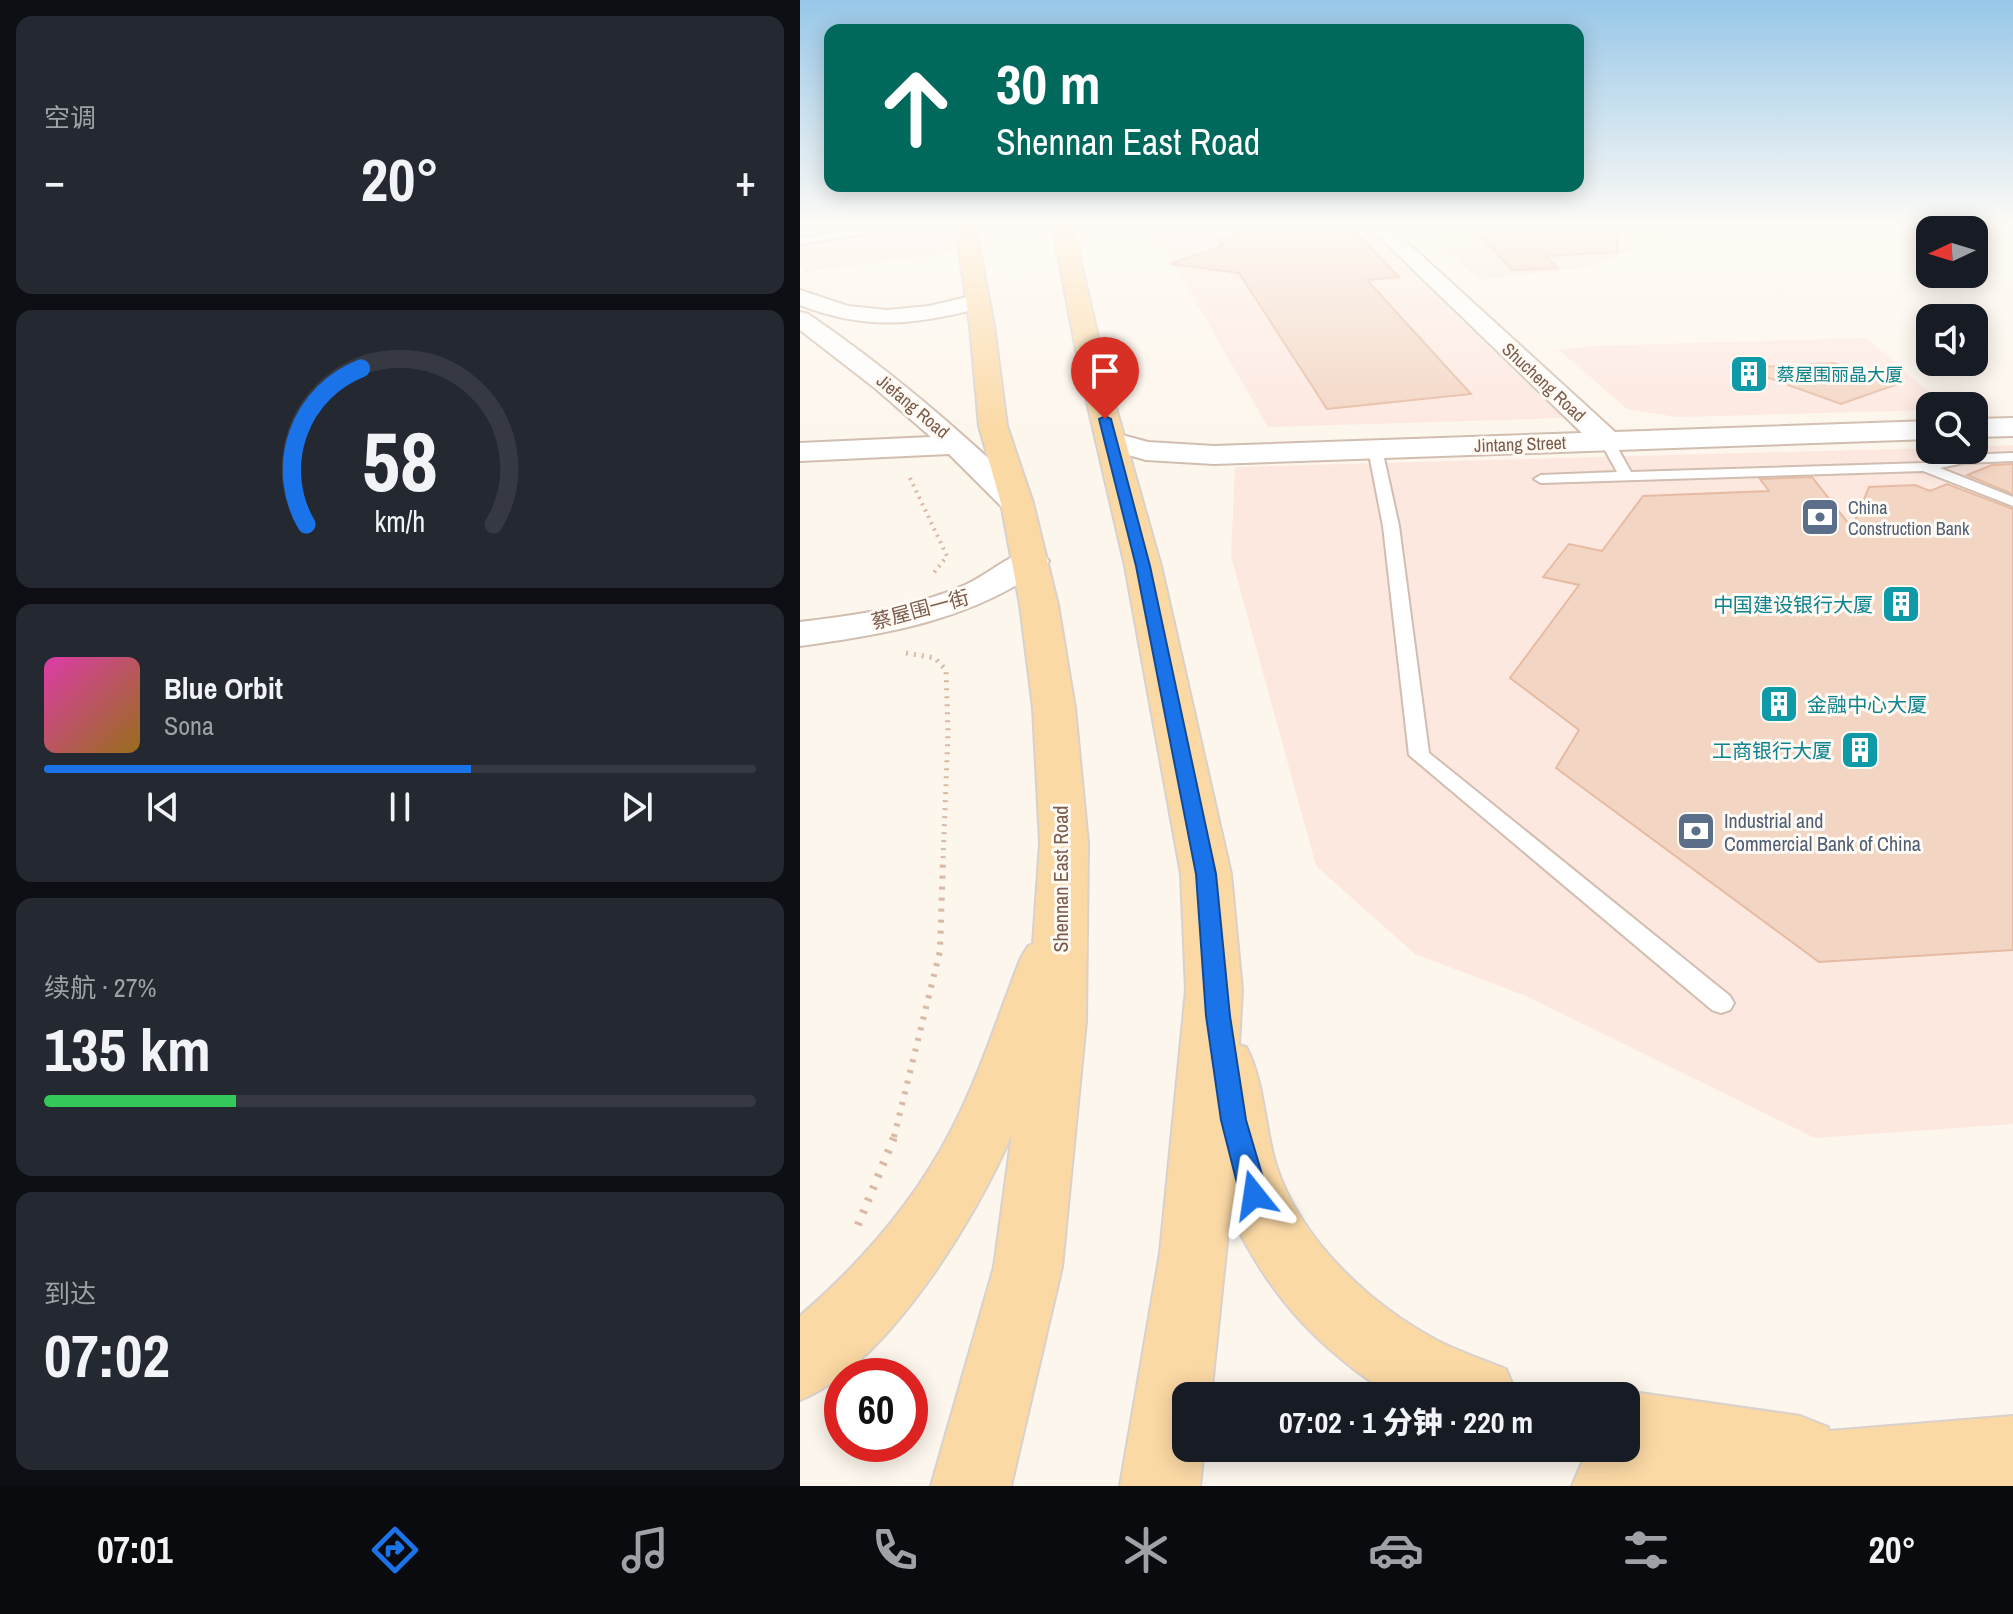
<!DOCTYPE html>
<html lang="zh">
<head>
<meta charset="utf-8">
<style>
	body { margin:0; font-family:"Archivo Narrow","Noto Sans SC",sans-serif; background:#242831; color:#f1f3f6; height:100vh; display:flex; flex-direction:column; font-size:30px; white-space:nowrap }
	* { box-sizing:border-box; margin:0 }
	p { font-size:26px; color:#9ea1a6 }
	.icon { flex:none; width:44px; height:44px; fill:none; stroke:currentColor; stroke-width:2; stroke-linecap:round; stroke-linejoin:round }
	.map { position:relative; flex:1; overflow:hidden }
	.panel { display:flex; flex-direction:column; gap:16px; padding:16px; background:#0d0f14; width:800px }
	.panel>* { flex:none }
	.guide { position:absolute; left:24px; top:24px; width:760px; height:168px; border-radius:16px; box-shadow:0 4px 20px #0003; background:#00695c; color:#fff; overflow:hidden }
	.needle { width:52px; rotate:266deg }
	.controls { position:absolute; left:1116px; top:216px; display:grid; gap:16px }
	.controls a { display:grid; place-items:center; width:72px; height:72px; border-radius:16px; background:#171b24; box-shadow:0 4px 20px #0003; font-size:40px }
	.speed { position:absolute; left:24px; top:1358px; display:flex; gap:16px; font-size:40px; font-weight:700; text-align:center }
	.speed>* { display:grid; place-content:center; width:104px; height:104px; border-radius:50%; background:#171b24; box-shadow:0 4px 20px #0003; line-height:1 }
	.speed .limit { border:12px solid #d22; background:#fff; color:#111 }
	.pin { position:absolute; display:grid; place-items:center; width:68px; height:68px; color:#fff; margin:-82px -34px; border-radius:50% 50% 50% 0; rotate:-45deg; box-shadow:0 0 8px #0007 }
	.pin .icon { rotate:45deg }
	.me { position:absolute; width:88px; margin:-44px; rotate:345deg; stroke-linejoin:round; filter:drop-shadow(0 0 6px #0008) }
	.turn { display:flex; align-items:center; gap:28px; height:168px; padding:0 40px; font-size:36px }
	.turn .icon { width:104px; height:104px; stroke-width:2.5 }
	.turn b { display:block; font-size:56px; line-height:68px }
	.big { font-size:60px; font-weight:800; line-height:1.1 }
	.panel .widget { flex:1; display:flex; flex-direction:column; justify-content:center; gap:12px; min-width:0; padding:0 28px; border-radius:16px; background:#242831 }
	.panel .dial { align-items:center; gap:0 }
	.dial svg { height:208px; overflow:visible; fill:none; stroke:#363941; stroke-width:7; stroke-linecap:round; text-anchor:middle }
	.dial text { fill:#f1f3f6; stroke:none }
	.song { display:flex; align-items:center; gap:24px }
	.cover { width:96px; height:96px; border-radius:12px; background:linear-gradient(135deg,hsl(320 70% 55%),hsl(40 70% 35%)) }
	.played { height:8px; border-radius:4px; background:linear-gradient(90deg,#1a73e8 60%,#363941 60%) }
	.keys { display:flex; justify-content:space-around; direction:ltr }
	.heat { display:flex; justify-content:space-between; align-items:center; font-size:44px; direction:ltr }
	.charge { height:12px; border-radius:6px; background:linear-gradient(90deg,#34c759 27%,#363941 0) }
	.trip { position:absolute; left:372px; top:1382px; width:468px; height:80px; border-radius:16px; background:#171b24; box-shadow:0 4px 20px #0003; font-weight:800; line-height:80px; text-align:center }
	.dock { display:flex; height:128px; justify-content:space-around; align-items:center; background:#090b0e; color:#9ea1a6 }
	.dock .icon { width:56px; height:56px }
	.dock .active { color:#1a73e8 }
	.dock b { font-size:36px; color:#f1f3f6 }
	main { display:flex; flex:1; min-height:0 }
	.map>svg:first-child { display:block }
	.residential { fill:#f5e8da }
	.commercial { fill:#fde8e0 }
	.building { fill:#f3d5c3; stroke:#e6bba3; stroke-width:2 }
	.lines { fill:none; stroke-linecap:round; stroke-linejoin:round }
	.service-casing { stroke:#d1beb0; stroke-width:4 }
	.tertiary-casing { stroke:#d1beb0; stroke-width:4 }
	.primary-casing { stroke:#dad1cd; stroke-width:4 }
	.path-far3 { stroke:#d9b8a5; stroke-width:4; stroke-dasharray:2 5; stroke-linecap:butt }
	.path-far2 { stroke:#d9b8a5; stroke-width:5; stroke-dasharray:2 6; stroke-linecap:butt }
	.path-far1 { stroke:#d9b8a5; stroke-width:6; stroke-dasharray:3 8; stroke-linecap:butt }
	.path { stroke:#d9b8a5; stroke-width:8; stroke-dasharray:3 10; stroke-linecap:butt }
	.service { fill:#fff; fill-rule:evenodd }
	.tertiary { fill:#fff; fill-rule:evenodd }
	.primary { fill:#fbd9a5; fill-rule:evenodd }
	.route { fill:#1a73e8; stroke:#114b97; stroke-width:2 }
	.labels { text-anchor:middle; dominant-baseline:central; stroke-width:6; stroke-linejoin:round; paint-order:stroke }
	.far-culture-label { font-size:18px; fill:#0d838f; stroke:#fffaf3; text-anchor:start }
	.far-street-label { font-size:18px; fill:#7a5c4d; stroke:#fffaf3 }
	.far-service-label { font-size:18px; fill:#4e5e75; stroke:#fffaf3; text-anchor:start }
	.culture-label { font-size:20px; fill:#0d838f; stroke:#fffaf3; text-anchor:end }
	.street-label { font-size:20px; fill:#7a5c4d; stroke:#fffaf3 }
	.service-label { font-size:20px; fill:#4e5e75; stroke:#fffaf3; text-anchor:start }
</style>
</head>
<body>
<main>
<section class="panel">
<div class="widget"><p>空调</p>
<div class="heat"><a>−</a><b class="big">20°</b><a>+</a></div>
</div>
<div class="widget dial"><svg viewBox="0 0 100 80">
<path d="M14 69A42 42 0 1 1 86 69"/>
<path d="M14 69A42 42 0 0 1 35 9" stroke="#1a73e8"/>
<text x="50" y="56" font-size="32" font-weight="700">58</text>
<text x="50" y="72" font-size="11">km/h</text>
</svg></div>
<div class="widget">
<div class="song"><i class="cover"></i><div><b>Blue Orbit</b><p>Sona</p></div></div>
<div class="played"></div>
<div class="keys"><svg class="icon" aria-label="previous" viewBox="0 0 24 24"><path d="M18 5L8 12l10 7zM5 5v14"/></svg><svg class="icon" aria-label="pause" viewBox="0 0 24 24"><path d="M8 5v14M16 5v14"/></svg><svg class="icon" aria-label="next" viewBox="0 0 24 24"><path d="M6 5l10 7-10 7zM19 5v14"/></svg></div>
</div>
<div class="widget"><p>续航 · 27%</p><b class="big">135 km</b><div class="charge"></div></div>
<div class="widget"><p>到达</p><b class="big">07:02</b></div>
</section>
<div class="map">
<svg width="1213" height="1486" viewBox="0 0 1213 1486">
	<rect width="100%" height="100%" fill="#fdf6ec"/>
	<polygon class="residential" points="617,224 902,224 784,268 679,280"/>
	<g class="commercial">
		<polygon points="0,224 152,224 155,252 5,272 0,267"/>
		<polygon points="351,224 561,224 764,418 468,427"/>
		<polygon points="1066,338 1145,406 1130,406 1130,410 877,417 827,409 759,350 793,346"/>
		<polygon points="1213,445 1213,1124 1015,1138 726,996 615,954 516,866 431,556 435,467 1130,448 1174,450 1174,447"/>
	</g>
	<g class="building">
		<polygon points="514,224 547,224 599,277 567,280 671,394 527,409 439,273 370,264 423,246 419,240 451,229"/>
		<polygon points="724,224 817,224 818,252 745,256 758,268 712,270 677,232 680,232 676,227"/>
		<polygon points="1034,363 1095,385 1041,404 941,368"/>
		<polygon points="1213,464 1213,494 1167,475 1192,465"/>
		<polygon points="1012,477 1052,528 1069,487 1115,485 1130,491 1147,484 1213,509 1213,950 1019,962 756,768 779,730 710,678 779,585 743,577 769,544 802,551 843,496 969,491 960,479"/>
	</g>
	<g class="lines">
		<g class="service-casing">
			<g id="service">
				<polygon points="63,224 71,224 69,233 0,244 0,238 62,229"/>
				<polygon points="802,438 812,438 831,472 1125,463 1163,455 1213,453 1213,461 1163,463 1140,468 1213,497 1213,506 1123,471 741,483 734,479 741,475 817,472 800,441"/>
				<polygon points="575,445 582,449 599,526 629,753 930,996 934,1003 930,1010 921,1013 912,1010 609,755 583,526 568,449"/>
			</g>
		</g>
		<g class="tertiary-casing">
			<g id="tertiary">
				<polygon points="566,224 587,224 815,432 1130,421 1130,439 414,464 346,460 301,447 296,441 301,435 311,432 348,442 414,446 782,433"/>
				<path d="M0,290L48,306L87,310L129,306L176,295L184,297L188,302L184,307C116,325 67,331 0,305Z"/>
				<path d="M0,312L8,314C89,369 159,430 229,496L233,503L229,510L217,513L205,510L149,454L0,461V443L131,437L76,389L0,330Z"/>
				<polygon points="1213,418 1213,436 1174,437 1174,419"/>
				<path d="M231,550L243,554L249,561L243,568C171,620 87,634 0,646V622C56,615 113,608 165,585C187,575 207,556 231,550Z"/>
			</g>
		</g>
		<g class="primary-casing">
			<g id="primary">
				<path d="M155,224H175L194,326L207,426L233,503L258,605L275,708L288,843L286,1021L262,1267L211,1486H131L194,1267L212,1134C176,1218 87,1365 0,1400V1316C60,1264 114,1203 151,1131C179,1077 198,1017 220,960L228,946L233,944L240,843L233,708L220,605L201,503L179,426L170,326Z"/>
				<path d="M252,224H272L307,376L361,566L431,874L442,990L439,1045L446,1047C465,1083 464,1127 476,1165C500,1240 570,1305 638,1341C660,1352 683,1360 706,1369L717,1396H594L583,1390C512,1342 467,1292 430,1213L411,1396H386V1448H404L400,1486H320L360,1253L386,990L381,874L325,566L281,376Z"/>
				<polygon points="826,1391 1000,1416 1028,1427 1029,1431 1213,1416 1213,1486 772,1486 784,1458 797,1452 796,1448 826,1448 826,1396 813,1396"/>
			</g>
		</g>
		<polyline class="path-far3" points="110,478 147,556 133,574"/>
		<polyline class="path-far2" points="106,653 135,658 146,670 148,732 143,861"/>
		<polyline class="path-far1" points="94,1137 140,951 143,859"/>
		<polyline class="path" points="58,1225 95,1135"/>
		<use href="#service" class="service"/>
		<use href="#tertiary" class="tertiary"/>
		<use href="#primary" class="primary"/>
	</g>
	<linearGradient id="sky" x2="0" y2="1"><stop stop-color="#97c7e8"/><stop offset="0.52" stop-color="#fefbf6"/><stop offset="1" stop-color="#fefbf6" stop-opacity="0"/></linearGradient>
	<rect width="1213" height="432" fill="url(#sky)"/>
	<polygon class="route" points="305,416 311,419 350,566 416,874 430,1016 446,1120 468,1195 464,1203 454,1206 444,1203 440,1195 421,1120 406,1016 396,874 336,566 299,419"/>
	<defs>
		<g id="building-square" transform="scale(2)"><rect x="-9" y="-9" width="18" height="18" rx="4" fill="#0f9aa8" stroke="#fffaf3"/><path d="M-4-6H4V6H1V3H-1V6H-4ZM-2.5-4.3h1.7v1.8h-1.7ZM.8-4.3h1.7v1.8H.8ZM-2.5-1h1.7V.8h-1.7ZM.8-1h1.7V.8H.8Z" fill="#fff"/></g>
		<g id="bank-square" transform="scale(2)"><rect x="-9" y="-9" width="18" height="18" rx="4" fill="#5c6f8a" stroke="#fffaf3"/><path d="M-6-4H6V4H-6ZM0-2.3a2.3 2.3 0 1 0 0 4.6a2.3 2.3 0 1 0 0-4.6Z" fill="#fff"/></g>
	</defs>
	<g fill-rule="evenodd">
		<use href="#building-square" x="949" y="374"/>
		<use href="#bank-square" x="1020" y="517"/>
		<use href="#building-square" x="1101" y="604"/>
		<use href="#building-square" x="979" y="704"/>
		<use href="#building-square" x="1060" y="750"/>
		<use href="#bank-square" x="896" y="831"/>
	</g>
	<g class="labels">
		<g class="far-culture-label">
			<text x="977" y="374">蔡屋围丽晶大厦</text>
		</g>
		<g class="far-street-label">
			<text transform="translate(744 382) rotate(43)">Shucheng Road</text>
			<text transform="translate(113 406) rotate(40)">Jiefang Road</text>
			<text transform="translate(720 444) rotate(-2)">Jintang Street</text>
		</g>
		<g class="far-service-label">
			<text x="1048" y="507">China<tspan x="1048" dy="21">Construction Bank</tspan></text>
		</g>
		<g class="culture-label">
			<text x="1073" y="604">中国建设银行大厦</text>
			<text x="1007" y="704" text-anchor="start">金融中心大厦</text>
			<text x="1032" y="750">工商银行大厦</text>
		</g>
		<g class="street-label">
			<text transform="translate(120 609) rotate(-15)">蔡屋围一街</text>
			<text transform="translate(260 879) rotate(-90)">Shennan East Road</text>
		</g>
		<g class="service-label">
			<text x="924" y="820">Industrial and<tspan x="924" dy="23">Commercial Bank of China</tspan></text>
		</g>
	</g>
</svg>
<div class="controls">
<a><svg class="needle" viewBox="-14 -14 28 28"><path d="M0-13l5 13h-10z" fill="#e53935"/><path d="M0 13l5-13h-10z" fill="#9ea1a6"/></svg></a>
<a><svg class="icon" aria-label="sound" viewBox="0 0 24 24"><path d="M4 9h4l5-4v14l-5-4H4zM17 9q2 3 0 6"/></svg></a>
<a><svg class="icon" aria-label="search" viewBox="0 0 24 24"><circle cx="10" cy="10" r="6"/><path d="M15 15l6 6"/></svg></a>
</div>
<div class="speed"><div class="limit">60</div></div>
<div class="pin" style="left:305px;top:419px;background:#d93025"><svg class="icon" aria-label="arrive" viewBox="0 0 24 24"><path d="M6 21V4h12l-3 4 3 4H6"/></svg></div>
<svg class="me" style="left:454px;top:1195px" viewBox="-20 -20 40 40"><path d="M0-17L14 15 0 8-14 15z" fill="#1a73e8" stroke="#fff" stroke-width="4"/></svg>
<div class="trip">07:02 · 1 分钟 · 220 m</div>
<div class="guide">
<div class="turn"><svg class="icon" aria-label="ahead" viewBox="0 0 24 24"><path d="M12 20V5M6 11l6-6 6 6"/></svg><div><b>30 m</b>Shennan East Road</div></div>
</div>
</div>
</main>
<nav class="dock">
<b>07:01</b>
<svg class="icon active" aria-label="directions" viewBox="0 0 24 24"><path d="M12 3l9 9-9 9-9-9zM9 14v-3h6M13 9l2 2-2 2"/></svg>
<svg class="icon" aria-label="music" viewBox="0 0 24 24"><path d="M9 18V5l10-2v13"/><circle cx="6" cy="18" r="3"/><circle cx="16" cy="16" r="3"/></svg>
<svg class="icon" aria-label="phone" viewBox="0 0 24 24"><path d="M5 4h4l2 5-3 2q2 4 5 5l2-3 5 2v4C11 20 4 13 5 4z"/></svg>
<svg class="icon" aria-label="climate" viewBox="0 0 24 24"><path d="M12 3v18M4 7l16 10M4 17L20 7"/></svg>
<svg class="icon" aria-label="car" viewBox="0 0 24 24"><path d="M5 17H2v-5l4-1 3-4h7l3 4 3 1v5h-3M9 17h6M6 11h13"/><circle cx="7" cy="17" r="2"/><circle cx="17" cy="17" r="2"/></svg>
<svg class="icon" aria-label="filters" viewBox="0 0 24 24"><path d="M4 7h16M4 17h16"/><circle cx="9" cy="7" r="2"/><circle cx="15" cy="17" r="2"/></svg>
<b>20°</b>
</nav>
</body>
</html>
